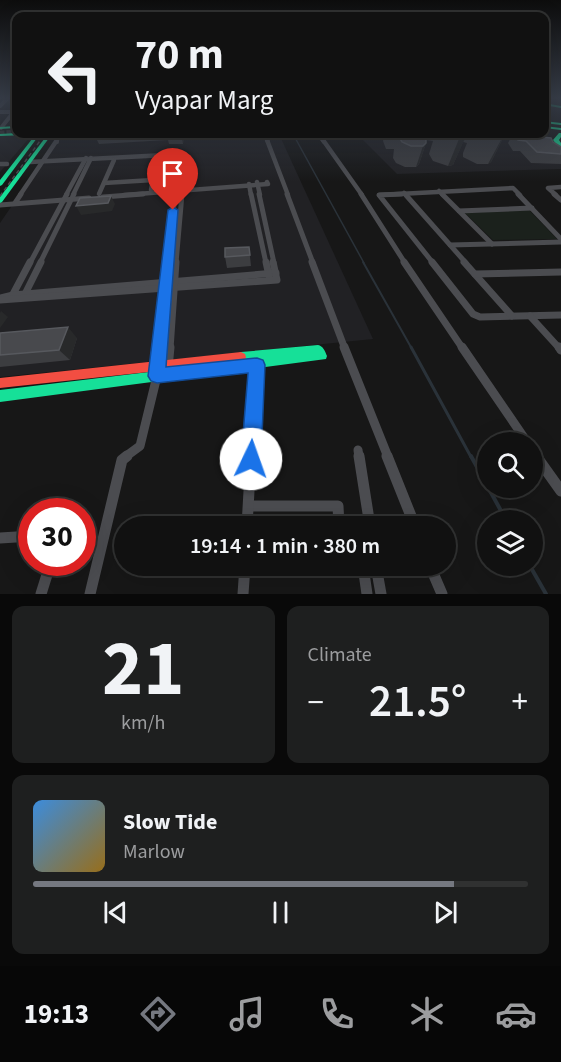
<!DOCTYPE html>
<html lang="en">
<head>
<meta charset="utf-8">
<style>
	body { margin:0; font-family:"Source Sans 3",sans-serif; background:#1e1f1f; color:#f1f3f6; height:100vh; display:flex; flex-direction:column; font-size:22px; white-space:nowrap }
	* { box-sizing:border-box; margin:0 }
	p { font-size:20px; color:#9c9d9f }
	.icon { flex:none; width:33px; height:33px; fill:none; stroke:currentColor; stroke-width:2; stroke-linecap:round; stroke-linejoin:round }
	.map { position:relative; height:594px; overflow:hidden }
	.panel { display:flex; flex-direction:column; gap:12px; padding:12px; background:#090909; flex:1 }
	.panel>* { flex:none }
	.hud { position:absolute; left:12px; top:12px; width:537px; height:126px; border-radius:12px; box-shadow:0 6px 24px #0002,0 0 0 2px #303131; background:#111; color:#f1f3f6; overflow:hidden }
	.controls { position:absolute; left:477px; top:432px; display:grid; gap:12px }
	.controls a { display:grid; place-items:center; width:66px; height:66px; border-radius:50%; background:#111; box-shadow:0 6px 24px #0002,0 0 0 2px #303131; font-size:30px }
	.speed { position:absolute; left:18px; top:498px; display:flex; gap:12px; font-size:30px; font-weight:700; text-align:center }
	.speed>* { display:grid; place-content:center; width:78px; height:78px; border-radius:50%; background:#111; box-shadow:0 6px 24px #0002,0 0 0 2px #303131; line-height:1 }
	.speed .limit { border:9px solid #d22; background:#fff; color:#111 }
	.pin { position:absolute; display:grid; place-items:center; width:51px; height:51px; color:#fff; margin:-62px -26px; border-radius:50% 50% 50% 0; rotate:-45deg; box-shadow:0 0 6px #0007 }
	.pin .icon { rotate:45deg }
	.me { position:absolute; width:66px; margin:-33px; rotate:3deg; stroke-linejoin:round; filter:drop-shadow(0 0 4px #0008) }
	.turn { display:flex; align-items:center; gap:21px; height:126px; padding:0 24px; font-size:27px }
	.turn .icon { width:78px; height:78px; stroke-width:2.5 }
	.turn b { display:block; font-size:42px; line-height:51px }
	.big { font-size:45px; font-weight:600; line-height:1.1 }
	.panel .tile { flex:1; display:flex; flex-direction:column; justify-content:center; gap:9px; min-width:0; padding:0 21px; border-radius:12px; background:#1e1f1f }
	.panel .dial { align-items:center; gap:0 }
	.dial b { font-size:78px; line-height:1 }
	.song { display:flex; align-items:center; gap:18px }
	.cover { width:72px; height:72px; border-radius:9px; background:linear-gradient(135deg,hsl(210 70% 55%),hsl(40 70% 35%)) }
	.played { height:6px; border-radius:3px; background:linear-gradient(90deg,#757880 85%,#303131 85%) }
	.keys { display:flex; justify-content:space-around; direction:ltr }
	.heat { display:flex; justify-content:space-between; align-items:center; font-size:33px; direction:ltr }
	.panel .tiles { flex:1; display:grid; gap:12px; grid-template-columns:1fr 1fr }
	.tile:last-child { grid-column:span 2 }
	.trip { position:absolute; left:114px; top:516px; width:342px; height:60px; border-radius:30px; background:#111; box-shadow:0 6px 24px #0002,0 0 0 2px #303131; font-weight:600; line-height:60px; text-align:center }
	.tabs { display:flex; height:96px; justify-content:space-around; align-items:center; background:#070707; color:#9c9d9f }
	.tabs .icon { width:42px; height:42px }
	.tabs .current { color:#757880 }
	.tabs b { font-size:27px; color:#f1f3f6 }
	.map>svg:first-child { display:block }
	.built { fill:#212124 }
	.green { fill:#1b211c }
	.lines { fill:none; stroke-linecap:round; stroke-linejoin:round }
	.stream-far3 { stroke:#2a3239; stroke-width:1.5 }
	.stream-far2 { stroke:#2a3239; stroke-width:2 }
	.stream-far1 { stroke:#2a3239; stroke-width:3 }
	.stream { stroke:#2a3239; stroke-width:4 }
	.secondary-tunnel { stroke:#343537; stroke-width:4.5; stroke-dasharray:4.5 2; stroke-linecap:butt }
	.street-far5 { stroke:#4b4c50; stroke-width:4 }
	.street-far4 { stroke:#4b4c50; stroke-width:4.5 }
	.street-far3 { stroke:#4b4c50; stroke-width:5 }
	.street-far2 { stroke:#4b4c50; stroke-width:7 }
	.street-far1 { stroke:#4b4c50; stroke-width:9 }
	.street { stroke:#4b4c50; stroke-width:11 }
	.fast { fill:#16e098; fill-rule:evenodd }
	.jam { fill:#f24e42; fill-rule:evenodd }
	.rail { stroke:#4b4c4f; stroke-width:1.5; stroke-dasharray:4 3; stroke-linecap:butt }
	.wall { fill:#3c3d40 }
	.shaded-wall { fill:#28292a }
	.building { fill:#48494d; stroke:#57595e; stroke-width:1.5 }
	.route { fill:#1a73e8; stroke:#114b97; stroke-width:1.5 }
</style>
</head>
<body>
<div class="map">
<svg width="561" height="594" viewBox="0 0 561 594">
	<rect width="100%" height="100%" fill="#171717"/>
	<g class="built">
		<polygon points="23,134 30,137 0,172 0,135"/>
		<polygon points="61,134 279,134 373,339 0,377 0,223"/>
		<polygon points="357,134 500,134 515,136 561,156 561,169 397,174"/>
	</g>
	<polygon class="green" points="529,210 557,239 493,240 465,213"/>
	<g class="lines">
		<polyline class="stream-far3" points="293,134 364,263"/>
		<polyline class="stream-far2" points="363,262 412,349"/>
		<polyline class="stream-far1" points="411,347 471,457"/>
		<g class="stream">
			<polyline points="471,456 506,520"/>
			<polyline points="530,566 546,594"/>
		</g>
		<polyline class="secondary-tunnel" points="0,133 16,132"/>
		<g class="street-far5">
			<polyline points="0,106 7,99"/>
			<polyline points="0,112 15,112"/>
			<polyline points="1,128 16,109"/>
			<polyline points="57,134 57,142"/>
			<polyline points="265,134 268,142"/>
			<polyline points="318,134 324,142"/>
		</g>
		<g class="street-far4">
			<polyline points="267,140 288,195"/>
			<polyline points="323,140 362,195"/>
			<polyline points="30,162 185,154 182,195"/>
			<polyline points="0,164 7,164"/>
			<polyline points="257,182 260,195"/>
			<polyline points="104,183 153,180"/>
			<polyline points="249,184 251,195"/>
			<polyline points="151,190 157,157"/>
			<polyline points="439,191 443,195"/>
			<polyline points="404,193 406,195"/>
			<polyline points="99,194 114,160"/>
			<polyline points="20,195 57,140"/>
			<polyline points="66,195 86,158"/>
			<polyline points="73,195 91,158"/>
			<polyline points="124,195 268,184 267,182"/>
			<polyline points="175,195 179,153"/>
			<polyline points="379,195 513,188 520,195"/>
			<polyline points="556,195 548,188 561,187"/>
		</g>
		<g class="street-far3">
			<polyline points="251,194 266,263"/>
			<polyline points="259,194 274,263"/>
			<polyline points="287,194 313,263"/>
			<polyline points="361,194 405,263"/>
			<polyline points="402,194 379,195 433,263"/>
			<polyline points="405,194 466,263"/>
			<polyline points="442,194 492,244"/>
			<polyline points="518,194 561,239"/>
			<polyline points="554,194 561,200"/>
			<polyline points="103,197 143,194"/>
			<polyline points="15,203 21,194"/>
			<polyline points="0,205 89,198"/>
			<polyline points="459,211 532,208"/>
			<polyline points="450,245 561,242"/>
			<polyline points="30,263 67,194"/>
			<polyline points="40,263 74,194"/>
			<polyline points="168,263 175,194"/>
			<polyline points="176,263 182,194"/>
		</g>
		<g class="street-far2">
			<polyline points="266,262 269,276"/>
			<polyline points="312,262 345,349"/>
			<polyline points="404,262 463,349"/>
			<polyline points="432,262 473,314 480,317 561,315"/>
			<polyline points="464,262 512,316"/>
			<polyline points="475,274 561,272"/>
			<polyline points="12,296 30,262"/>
			<polyline points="24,296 41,262"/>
			<polyline points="0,298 13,295 276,273"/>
			<polyline points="0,300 277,280 273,262"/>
			<polyline points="530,316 560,349"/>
			<polyline points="160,349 168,262"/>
			<polyline points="170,349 176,262"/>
		</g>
		<g class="street-far1">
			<polyline points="344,347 388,457"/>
			<polyline points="462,347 527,442"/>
			<polyline points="559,347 561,350"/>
			<polyline points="168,368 170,347"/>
			<polyline points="358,450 359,457"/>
			<polyline points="532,450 537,457"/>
			<polyline points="125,457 140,446 157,376 160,347"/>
			<polyline points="251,457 257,361"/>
		</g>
		<g class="street">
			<polyline points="359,456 370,526"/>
			<polyline points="387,456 415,526"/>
			<polyline points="536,456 561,491"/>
			<polyline points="249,506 338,506 339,526"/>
			<polyline points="247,526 251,456"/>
			<polyline points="0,538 32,536"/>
			<polyline points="363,566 367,594"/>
			<polyline points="376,566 381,594"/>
			<polyline points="430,566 442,594"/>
			<polyline points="41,594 51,562"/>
			<polyline points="90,594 122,460 127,456"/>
			<polyline points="243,594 245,566"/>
		</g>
		<g class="fast">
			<polygon points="544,103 561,106 561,108 544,105"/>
			<polygon points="544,121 561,123 561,125 544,123"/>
			<polygon points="16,126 16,128 0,129 0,127"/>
			<polygon points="544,126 561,128 561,130 544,128"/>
			<polygon points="16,133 29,134 27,135 0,136 0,134"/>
			<polygon points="559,133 561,133 561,137 559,140 561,143 561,153 527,134 532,134 559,148 553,140"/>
			<polygon points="36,134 40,134 2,185 0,186 0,180"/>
			<polygon points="48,134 52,134 2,202 0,203 0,197"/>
			<path d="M318,345C323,346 325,351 327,356L326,359L0,402V390L240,361L237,360L236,357L237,354L241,352Z"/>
		</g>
		<polygon class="jam" points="241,352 245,354 246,357 245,360 241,362 0,388 0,378"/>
		<polyline class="rail" points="0,196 45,134"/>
	</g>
	<g class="wall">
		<polygon points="94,134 184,134 183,144 169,144 168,140 99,144"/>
		<polygon points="358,134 503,134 504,136 491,162 488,164 477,164 463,157 463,153 467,143 463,142 453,165 448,166 433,161 429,154 433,141 426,140 426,143 419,164 416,167 405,167 396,163 393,158 394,149 386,149 383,141 384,137"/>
		<polygon points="513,134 520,134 553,142 561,147 561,164 531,163 520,151 513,151 508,143"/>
		<polygon points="249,247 251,266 227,268 225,257"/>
		<polygon points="0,333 77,338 70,360 0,367"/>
	</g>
	<g class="shaded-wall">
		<polygon points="181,134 184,134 183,144"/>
		<polygon points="461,134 467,134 453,165 448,166"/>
		<polygon points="504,136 491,162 488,164 502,138"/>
		<polygon points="426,143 419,164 416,167 423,146"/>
		<polygon points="111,196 115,204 112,211 81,215 76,206"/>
		<polygon points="1,311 8,317 0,328 0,313"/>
		<polygon points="68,327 77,338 70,360 59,350"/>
	</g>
	<g class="building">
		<polygon points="399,134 419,134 426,139 426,143 423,146 411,146 402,142 399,137"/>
		<polygon points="480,134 503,134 504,136 502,138 490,138"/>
		<polygon points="514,134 551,138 553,142 561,147 561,154 537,152 526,141 518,140"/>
		<polygon points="111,196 108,203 76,206 80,198"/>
		<polygon points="249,247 250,255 225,257 225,248"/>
		<polygon points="68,327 59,350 0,355 0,333"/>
	</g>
	<linearGradient id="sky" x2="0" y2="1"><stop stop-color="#0d0d0d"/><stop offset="0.54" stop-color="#363c47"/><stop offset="1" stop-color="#363c47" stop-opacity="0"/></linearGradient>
	<rect width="561" height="182" fill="url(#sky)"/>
	<polygon class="route" points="173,207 178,210 166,367 257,358 263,360 265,365 261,459 258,466 251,469 244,466 241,459 248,373 157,383 151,381 148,376 168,210"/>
</svg>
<div class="controls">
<a><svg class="icon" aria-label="search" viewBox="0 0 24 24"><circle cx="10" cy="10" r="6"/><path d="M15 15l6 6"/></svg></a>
<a><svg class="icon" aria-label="layers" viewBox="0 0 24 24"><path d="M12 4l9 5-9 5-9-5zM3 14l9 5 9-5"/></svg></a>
</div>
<div class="speed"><div class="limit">30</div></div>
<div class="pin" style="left:173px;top:210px;background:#d93025"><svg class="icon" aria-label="arrive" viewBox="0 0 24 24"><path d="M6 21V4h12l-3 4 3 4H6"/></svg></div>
<svg class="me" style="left:251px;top:459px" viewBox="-20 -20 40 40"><circle r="19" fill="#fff"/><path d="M0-13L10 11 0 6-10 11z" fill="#1a73e8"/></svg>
<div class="trip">19:14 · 1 min · 380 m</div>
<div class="hud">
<div class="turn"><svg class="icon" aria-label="left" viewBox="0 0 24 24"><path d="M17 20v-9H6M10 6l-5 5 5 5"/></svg><div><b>70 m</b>Vyapar Marg</div></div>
</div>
</div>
<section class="panel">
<div class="tiles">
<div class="tile dial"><b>21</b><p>km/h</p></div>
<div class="tile"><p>Climate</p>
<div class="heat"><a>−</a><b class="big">21.5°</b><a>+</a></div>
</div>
<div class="tile">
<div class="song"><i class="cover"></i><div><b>Slow Tide</b><p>Marlow</p></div></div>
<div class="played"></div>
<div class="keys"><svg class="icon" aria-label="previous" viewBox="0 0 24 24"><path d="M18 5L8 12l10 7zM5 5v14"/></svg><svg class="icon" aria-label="pause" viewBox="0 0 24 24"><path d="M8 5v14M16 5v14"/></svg><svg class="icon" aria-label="next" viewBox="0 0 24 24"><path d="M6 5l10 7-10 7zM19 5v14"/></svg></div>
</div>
</div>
</section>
<nav class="tabs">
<b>19:13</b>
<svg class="icon current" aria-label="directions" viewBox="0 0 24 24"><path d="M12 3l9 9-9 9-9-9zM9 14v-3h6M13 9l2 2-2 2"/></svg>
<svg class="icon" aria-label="music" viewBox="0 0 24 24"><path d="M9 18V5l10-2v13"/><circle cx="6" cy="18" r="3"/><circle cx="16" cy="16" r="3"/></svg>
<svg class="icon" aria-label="phone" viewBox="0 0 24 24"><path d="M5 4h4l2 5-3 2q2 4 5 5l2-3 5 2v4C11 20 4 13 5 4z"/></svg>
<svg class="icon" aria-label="climate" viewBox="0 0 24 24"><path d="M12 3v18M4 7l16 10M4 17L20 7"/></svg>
<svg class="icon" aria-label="car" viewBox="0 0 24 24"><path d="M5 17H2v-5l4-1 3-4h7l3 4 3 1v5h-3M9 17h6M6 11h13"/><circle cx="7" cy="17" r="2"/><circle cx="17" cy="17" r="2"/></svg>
</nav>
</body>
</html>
